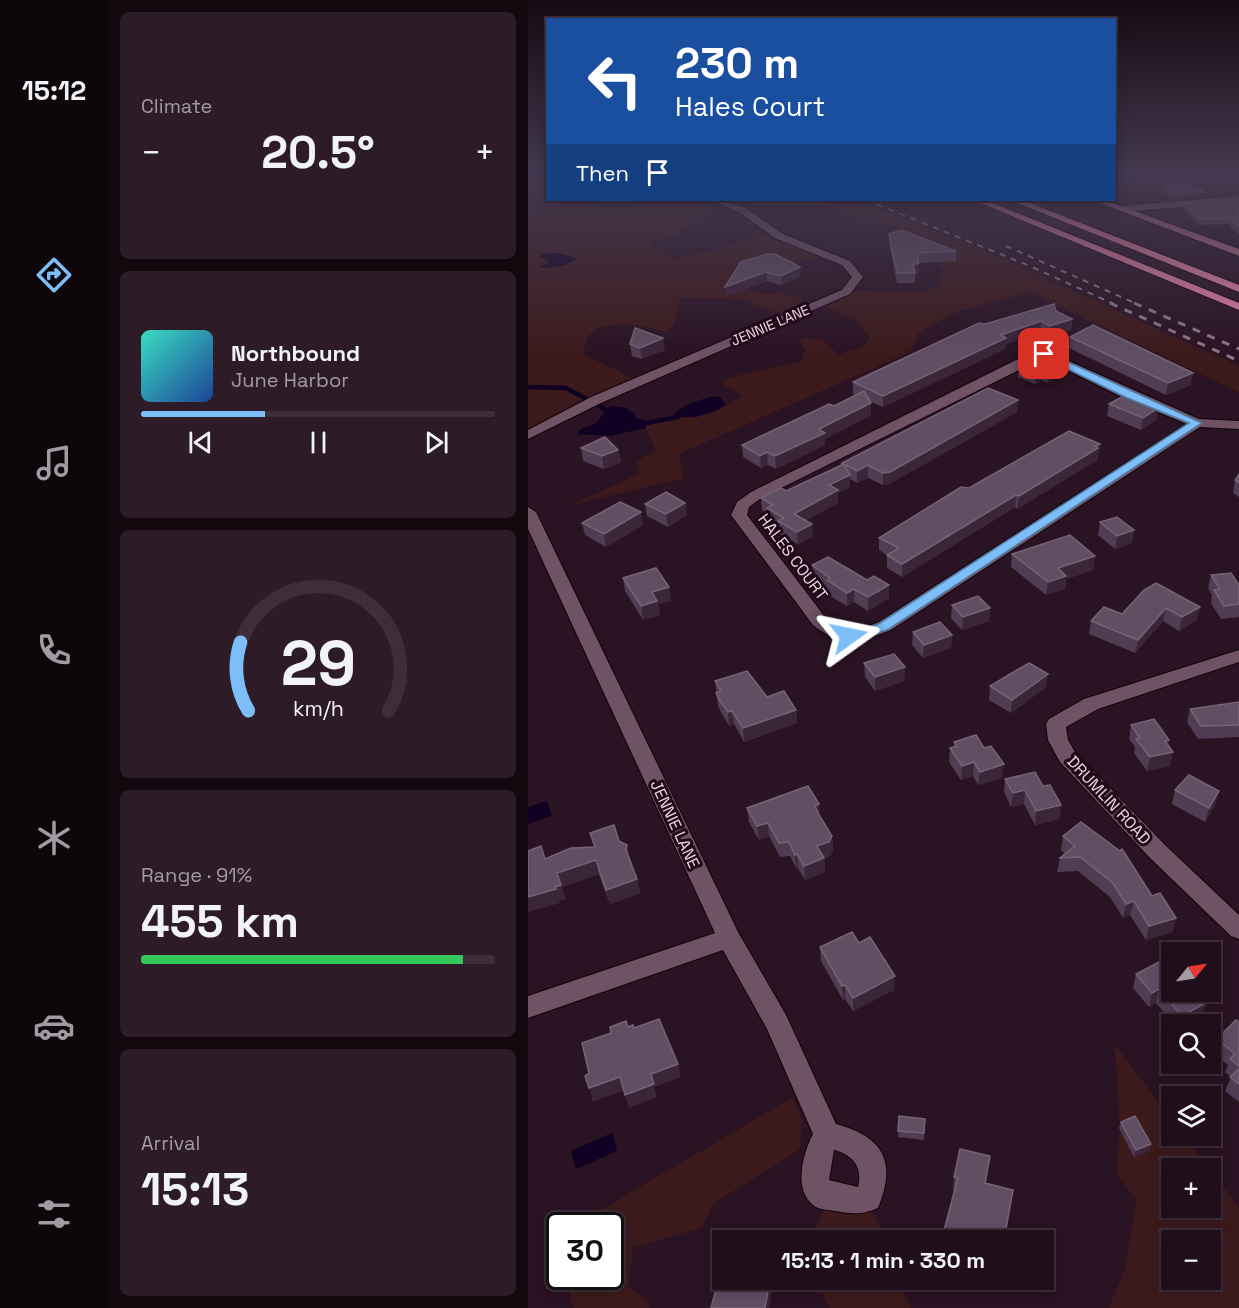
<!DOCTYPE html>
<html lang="en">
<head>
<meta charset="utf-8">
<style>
	body { margin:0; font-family:"Space Grotesk",sans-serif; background:#2d1c27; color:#f1f3f6; height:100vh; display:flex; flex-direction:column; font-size:22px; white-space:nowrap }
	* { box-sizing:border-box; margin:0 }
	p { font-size:20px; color:#a29ca2 }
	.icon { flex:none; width:33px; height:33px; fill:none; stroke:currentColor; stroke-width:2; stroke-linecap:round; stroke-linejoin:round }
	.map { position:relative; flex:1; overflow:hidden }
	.sheet { display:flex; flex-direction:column; gap:12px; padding:12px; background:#12080e; width:420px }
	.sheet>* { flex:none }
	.banner { position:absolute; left:18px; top:18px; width:570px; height:183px; border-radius:0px; box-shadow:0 3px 15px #0003,0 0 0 2px #3d2e39; background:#1a4fa0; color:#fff; overflow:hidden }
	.needle { width:39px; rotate:60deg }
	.fabs { position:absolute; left:633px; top:942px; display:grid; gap:12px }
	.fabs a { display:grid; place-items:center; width:60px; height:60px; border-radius:0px; background:#200e1a; box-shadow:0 3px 15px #0003,0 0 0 2px #3d2e39; font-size:30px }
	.speed { position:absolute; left:18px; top:1212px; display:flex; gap:12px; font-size:30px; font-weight:700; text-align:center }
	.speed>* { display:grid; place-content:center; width:78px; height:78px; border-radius:50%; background:#200e1a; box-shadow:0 3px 15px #0003,0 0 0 2px #3d2e39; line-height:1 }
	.speed .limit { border:3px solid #111; border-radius:9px; background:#fff; color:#111 }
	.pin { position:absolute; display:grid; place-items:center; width:51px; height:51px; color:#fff; margin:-26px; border-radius:12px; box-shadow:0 3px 9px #0006 }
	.me { position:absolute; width:66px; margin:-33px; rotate:78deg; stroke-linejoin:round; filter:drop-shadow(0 0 4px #0008) }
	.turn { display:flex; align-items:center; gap:21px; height:126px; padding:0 30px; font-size:27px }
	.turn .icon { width:78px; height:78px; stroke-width:2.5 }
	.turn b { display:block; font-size:42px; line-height:51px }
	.then { display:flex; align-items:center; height:57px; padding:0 30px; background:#0003; gap:12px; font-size:22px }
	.big { font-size:45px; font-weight:700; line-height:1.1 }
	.sheet .tile { flex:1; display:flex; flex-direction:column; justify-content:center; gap:9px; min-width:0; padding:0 21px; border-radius:9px; background:#2d1c27 }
	.sheet .dial { align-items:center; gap:0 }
	.dial svg { height:156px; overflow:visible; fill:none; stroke:#3d2e39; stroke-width:7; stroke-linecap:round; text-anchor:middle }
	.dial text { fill:#f1f3f6; stroke:none }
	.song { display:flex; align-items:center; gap:18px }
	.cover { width:72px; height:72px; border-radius:9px; background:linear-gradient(135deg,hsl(170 70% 55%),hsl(220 70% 35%)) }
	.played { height:6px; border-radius:3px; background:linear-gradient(90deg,#7dbef9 35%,#3d2e39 35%) }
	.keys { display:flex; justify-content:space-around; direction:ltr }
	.heat { display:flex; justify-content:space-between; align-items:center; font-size:33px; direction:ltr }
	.charge { height:9px; border-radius:4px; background:linear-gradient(90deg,#34c759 91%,#3d2e39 0) }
	.trip { position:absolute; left:184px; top:1230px; width:342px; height:60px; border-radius:0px; background:#200e1a; box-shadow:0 3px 15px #0003,0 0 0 2px #3d2e39; font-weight:700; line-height:60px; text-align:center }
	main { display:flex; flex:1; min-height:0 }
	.tabs { display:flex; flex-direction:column; width:108px; justify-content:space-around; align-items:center; background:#0d060a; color:#a29ca2 }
	.tabs .icon { width:42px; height:42px }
	.tabs .on { color:#7dbef9 }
	.tabs b { font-size:27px; color:#f1f3f6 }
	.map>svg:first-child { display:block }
	.green { fill:#3c1a1c; fill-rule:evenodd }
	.water { fill:#100023 }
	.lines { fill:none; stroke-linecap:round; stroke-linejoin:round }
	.stream { stroke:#100023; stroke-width:4.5 }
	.minor-casing { stroke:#11010c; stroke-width:2 }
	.major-casing { stroke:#11010c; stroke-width:2 }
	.highway-casing { stroke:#11010c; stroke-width:2 }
	.minor { fill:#6f5365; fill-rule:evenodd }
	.major { fill:#b56f8b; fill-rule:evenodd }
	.highway { fill:#e482a5; fill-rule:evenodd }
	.rail-far1 { stroke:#8d7986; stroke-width:2; stroke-dasharray:6 6; stroke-linecap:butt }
	.rail { stroke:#8d7986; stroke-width:3; stroke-dasharray:8 8; stroke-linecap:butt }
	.wall { fill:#503d53 }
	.shaded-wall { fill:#3a2539 }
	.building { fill:#604e63; stroke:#766377; stroke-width:1.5 }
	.route { fill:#7dbef9; stroke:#517ca2; stroke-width:1.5 }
	.labels { text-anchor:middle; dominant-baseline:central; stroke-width:6; stroke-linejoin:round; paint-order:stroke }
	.far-street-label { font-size:14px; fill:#ead9e4; stroke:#200a19 }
	.street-label { font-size:16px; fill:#ead9e4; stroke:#200a19 }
</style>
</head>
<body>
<main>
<nav class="tabs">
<b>15:12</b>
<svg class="icon on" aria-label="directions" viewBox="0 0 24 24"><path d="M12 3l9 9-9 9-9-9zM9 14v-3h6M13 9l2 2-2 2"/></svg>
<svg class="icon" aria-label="music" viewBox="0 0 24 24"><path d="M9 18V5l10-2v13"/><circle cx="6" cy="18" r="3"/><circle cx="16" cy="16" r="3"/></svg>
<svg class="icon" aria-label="phone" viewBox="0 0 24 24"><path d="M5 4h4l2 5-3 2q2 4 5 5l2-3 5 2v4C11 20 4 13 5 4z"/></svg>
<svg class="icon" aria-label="climate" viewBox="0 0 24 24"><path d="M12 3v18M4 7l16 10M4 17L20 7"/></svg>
<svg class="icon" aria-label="car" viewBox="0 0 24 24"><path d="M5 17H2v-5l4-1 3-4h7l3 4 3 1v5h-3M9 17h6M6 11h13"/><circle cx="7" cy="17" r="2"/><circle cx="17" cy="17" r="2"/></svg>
<svg class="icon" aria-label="filters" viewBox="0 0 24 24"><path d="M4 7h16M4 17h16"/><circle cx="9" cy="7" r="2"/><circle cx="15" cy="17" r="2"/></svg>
</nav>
<section class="sheet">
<div class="tile"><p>Climate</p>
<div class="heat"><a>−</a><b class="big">20.5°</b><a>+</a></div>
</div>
<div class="tile">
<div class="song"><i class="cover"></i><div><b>Northbound</b><p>June Harbor</p></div></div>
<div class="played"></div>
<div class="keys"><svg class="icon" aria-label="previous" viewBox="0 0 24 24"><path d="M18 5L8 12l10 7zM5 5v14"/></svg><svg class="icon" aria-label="pause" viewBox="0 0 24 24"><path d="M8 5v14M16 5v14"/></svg><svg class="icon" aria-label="next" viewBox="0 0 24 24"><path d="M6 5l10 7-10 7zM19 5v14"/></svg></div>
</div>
<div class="tile dial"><svg viewBox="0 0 100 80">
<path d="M14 69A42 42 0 1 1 86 69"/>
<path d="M14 69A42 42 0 0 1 10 34" stroke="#7dbef9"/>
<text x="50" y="56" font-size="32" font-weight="700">29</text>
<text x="50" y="72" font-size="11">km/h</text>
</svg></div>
<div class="tile"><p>Range · 91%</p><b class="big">455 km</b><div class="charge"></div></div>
<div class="tile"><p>Arrival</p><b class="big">15:13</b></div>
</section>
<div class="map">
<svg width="711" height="1308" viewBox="0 0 711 1308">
	<rect width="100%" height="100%" fill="#2a1323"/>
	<g class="green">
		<path d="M0,173H19V180L12,185L19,190L20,200H61L76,208L93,209L127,202L125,200H168L193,210L170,220L144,237L120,242L144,259L189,250L233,235L300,259L285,258L211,284L234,294L254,293L275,299L267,309L256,315L212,299L152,298L146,324L139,332C118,327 89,319 68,330C59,334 57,346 54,354L105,378L0,429Z"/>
		<path d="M239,200H327L444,245L711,366V392L500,292L426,313L391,333L382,352L151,454L156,478L43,505L111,474L109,461L128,451L118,428L119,423L188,411L214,396L210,392L196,385L194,380C220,372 245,368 272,362L277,351L272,339H294L310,355L337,346L342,337L329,321L295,306L329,290L398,292L410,286L416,269L405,257L364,258L400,241L360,223L335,220L298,206L226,205L223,203Z"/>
		<path d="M587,1045L643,1119L644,1136H656L681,1168H644V1208H682L683,1170L711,1208V1308H581L597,1269L608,1200L588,1172L592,1132ZM644,1240H682V1280H644Z"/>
		<polygon points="264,1098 274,1119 272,1149 185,1204 174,1228 105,1247 101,1287 118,1300 122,1308 45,1308 38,1277 82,1276 82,1226 47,1225"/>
		<polygon points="301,1202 343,1210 362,1240 279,1240"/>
		<polygon points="288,1280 367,1280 384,1308 302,1308"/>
	</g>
	<g class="water">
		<polygon points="19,253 30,253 50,259 35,266 14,268 12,266 22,263 11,256"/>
		<path d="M182,397H192L198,405C185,413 159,423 145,414L160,404Z"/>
		<path d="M84,406L98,408L107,414V418L118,421V428L82,436L49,434C53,426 59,428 66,424C73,420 75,410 84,406Z"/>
		<polygon points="19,801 24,816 0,824 0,807"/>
		<polygon points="84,1133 89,1151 48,1169 43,1151"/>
	</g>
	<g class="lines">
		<g class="stream">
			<polyline points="0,387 38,388 57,398"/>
			<polyline points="70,405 78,410"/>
			<polyline points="119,423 150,417"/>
		</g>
		<g class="minor-casing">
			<g id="minor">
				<polygon points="711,196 711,202 594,212 589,209 594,206"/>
				<polygon points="183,200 194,200 217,208 255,234 322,261 335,277 322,294 73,403 0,439 0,430 63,397 314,290 324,277 314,265 247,238 211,212"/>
				<path d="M516,350L671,419L711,421V429L672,427L363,630C334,642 310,646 285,625L203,515L209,502L223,492L502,353ZM515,358L596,398L659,424L351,622C329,631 316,632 297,617L219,515L221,507L233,498Z"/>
				<path d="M0,507L8,512L210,932L258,1015L308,1124C356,1137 369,1162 350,1208C334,1215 325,1214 308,1211C301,1210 291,1210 285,1205C265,1189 275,1153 285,1134L239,1029L195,950L0,1018V996L187,933L0,529ZM306,1150C325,1155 335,1167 330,1187L301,1180Z"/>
				<polygon points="711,650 711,662 570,709 538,727 540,740 547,752 637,845 711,915 711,939 703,936 621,857 532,762 520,740 518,724 521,719 556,699"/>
			</g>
		</g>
		<g class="major-casing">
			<polygon id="major" points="564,200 576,200 711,249 711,256"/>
		</g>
		<g class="highway-casing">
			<g id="highway">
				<polygon points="445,200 457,200 711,303 711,310"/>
				<polygon points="482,200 494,200 711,285 711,292"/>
			</g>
		</g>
		<use href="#minor" class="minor"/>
		<use href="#major" class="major"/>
		<use href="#highway" class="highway"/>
		<g class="rail-far1">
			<polyline points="338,200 497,264 586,304"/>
			<polyline points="478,246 609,304"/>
		</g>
		<g class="rail">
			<polyline points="582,303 711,361"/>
			<polyline points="606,303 711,349"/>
		</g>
	</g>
	<g class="wall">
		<polygon points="709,173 711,173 711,184 707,182"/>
		<polygon points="635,186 677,192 676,197 644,199 635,191"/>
		<polygon points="711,199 711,235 700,224 671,225 654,209 655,203 708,201"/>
		<polygon points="361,234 428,251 428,261 391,263 391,273 387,275 387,283 369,283 361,243"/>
		<polygon points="213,262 272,267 272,277 253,285 239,281 198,296"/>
		<polygon points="528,311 544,319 543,330 521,337 512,332 478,344 477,349 355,407 341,401 343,415 297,439 297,445 248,469 240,465 233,468 215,457 214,445 306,406 328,395 325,394 325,382 457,324"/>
		<polygon points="542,337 663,385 638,395 541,348"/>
		<polygon points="102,344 137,350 114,359 104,356"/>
		<polygon points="511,355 536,374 519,383 514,380 507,384 490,377 491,365"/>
		<polygon points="581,404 630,408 628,420 613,430 579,416"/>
		<polygon points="489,412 361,484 355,485 340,478 329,483 322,479 322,487 310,493 310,503 278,520 285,536 270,544 251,534 251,527 240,521 239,514 234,510 233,498 258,491 314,464 314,463"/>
		<polygon points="572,444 569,460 489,509 487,507 374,577 359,568 359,555 351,550 351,538 441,488"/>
		<polygon points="53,448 90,450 93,462 76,469 55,461"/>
		<polygon points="711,474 711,497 705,493 707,480"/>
		<polygon points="157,503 159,515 140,527 119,516 117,504"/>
		<polygon points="572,522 606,530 604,543 587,549 570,535"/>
		<polygon points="54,523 115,525 78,547 57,535"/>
		<polygon points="484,554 565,570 538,579 537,589 518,595 483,567"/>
		<polygon points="284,565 361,585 361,598 340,611 326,602 319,606 299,594 299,589 285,578"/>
		<polygon points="683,575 711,585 711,617 693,619 683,603 684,595 680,588"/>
		<polygon points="95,578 143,601 130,604 132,615 115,620 97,591"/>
		<polygon points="616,590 669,620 651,631 635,621 607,653 561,634 563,621 594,614"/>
		<polygon points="424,605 461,621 434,630 423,618"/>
		<polygon points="385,632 424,635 423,648 395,658 384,645"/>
		<polygon points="336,663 377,667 376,681 347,691 337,677"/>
		<polygon points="187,681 239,697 268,710 269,723 216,742 206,724 201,726 193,712 190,706"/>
		<polygon points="462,686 518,687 483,713 461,700"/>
		<polygon points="711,702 711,737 670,739 659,722 662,709"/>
		<polygon points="603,725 640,745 645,752 642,766 619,771 606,753 607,747 601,739"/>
		<polygon points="426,742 474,778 450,785 445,776 433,780 421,762 422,748 426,747"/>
		<polygon points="477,779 515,786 533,805 531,819 507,825 496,804 483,807 476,792"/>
		<polygon points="647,790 687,805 677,822 644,804"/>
		<polygon points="291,804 292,817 304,836 305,850 302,856 296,858 297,872 277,880 270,868 268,868 262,856 252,857 241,836 231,840 221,822 219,808"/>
		<polygon points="62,833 91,841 102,859 109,879 112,893 82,904 71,874 34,887 37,899 31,901 32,903 17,859 66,847"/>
		<polygon points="535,836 624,896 648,918 644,932 618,940 602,915 595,918 582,897 550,871 529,872 532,858 537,854 533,850"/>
		<polygon points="331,943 366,990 325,1011 317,999 315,1000 293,961 292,947"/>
		<polygon points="608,974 644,992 679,1002 674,1016 659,1024 646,1024 628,1003 621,1007 605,988"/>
		<polygon points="711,1022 711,1102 697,1091 703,1077 697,1072 700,1065 684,1053 689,1039"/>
		<polygon points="371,1116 397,1119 396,1140 370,1137"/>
		<polygon points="593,1122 623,1144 621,1151 606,1157 591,1128"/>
		<polygon points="462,1156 458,1183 476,1240 414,1240 426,1190 425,1190 426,1177"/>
	</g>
	<g class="shaded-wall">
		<polygon points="677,192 676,197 644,199 645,195"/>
		<polygon points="391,263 391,273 387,275 385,265"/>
		<polygon points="272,267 272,277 253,285 253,276"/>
		<polygon points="238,272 239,281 198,296 197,287"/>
		<polygon points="544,319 543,330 521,337 522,326"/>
		<polygon points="513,321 512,332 478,344 477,349 355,407 355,396 473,335"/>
		<polygon points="135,338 137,350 114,359 112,348"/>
		<polygon points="537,362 536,374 519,383 520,372"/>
		<polygon points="515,369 514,380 507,384 508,372"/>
		<polygon points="665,373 663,385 638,395 640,383"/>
		<polygon points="490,400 489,412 361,484 355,485 355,473"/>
		<polygon points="343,403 343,415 297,439 297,445 248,469 247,456 291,429"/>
		<polygon points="630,408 628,420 613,430 615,418"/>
		<polygon points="572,444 569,460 489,509 491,496"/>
		<polygon points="90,450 93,462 76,469 74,456"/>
		<polygon points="239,452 240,465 233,468 232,456"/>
		<polygon points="340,465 340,478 329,483 329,471"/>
		<polygon points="322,475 322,487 310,493 310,503 267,526 266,514 301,485"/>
		<polygon points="488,495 487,507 374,577 374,564"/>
		<polygon points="157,503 159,515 140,527 138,514"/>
		<polygon points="113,512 115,525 78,547 76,534"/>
		<polygon points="284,524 285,536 270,544 269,532"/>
		<polygon points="606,530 604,543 587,549 589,536"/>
		<polygon points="567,556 565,570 538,579 537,589 518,595 520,582 530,568"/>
		<polygon points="361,585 361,598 340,611 340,597"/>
		<polygon points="141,587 143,601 130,604 132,615 115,620 113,606 124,592"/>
		<polygon points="326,589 326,602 319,606 319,593"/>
		<polygon points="672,607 669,620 651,631 654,617"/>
		<polygon points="462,608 461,621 434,630 435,617"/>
		<polygon points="638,608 635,621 607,653 610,640"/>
		<polygon points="424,635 423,648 395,658 396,645"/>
		<polygon points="377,667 376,681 347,691 347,677"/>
		<polygon points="520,674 518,687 483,713 484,700"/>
		<polygon points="268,710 269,723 216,742 215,728"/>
		<polygon points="204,711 206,724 201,726 200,712"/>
		<polygon points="641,740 638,753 645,752 642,766 619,771 622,757 637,741"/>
		<polygon points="446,762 445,776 433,780 434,766"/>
		<polygon points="476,764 474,778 450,785 452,772"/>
		<polygon points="497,790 496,804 483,807 485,793"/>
		<polygon points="691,791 687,805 677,822 681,808"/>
		<polygon points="291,804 292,818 287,806"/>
		<polygon points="533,805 531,819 507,825 508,811"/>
		<polygon points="240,823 241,836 231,840 229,826"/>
		<polygon points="304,836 305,850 302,856 296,858 297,872 277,880 276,866 289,846"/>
		<polygon points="99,845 102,859 101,864 98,850"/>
		<polygon points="269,854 270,868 268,868 267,855"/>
		<polygon points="68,860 71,874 34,887 37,899 31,901 27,887 29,873"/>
		<polygon points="109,879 112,893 82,904 78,890"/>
		<polygon points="28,889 32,903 0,912 0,897"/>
		<polygon points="606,901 602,915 595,918 598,904"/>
		<polygon points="648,918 644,932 618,940 621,926"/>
		<polygon points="367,976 366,990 325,1011 325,998"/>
		<polygon points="317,985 317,999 315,1000 314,986"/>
		<polygon points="631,989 628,1003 621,1007 624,993"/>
		<polygon points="679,1002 674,1016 659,1024 651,1024 654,1016"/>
		<polygon points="150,1064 153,1077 126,1087 129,1097 101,1108 97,1095 123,1074"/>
		<polygon points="92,1077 96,1090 65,1102 61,1088"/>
		<polygon points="623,1144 621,1151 606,1157 608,1150"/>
		<polygon points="242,1280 246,1280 241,1308 237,1308"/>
	</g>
	<g class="building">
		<polygon points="709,173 711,173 711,178 708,177"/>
		<polygon points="662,183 677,192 645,195 635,186"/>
		<polygon points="711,199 711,227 701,218 672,219 655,203 708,201"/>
		<polygon points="373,230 428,251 389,253 391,263 385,265 387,273 369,273 361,234"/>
		<polygon points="239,254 247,254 272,267 253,276 238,272 197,287 213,262"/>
		<polygon points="526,304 528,311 544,319 522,326 513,321 473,335 478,338 355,396 325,382 451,323 457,324"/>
		<polygon points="565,325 665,373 640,383 542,337"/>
		<polygon points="107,328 135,338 112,348 102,344"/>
		<polygon points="511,355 537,362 520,372 515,369 508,372 491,365"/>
		<polygon points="460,388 490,400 362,472 355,473 340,465 329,471 316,464 322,475 301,485 310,490 266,514 284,524 269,532 250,521 256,518 239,508 245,505 233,498 253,488 258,491 316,464 314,463"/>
		<polygon points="336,391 343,403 291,429 297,433 247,456 239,452 232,456 214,445 301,404 306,406"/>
		<polygon points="597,395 630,408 615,418 581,404"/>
		<polygon points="541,431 572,444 567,446 570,448 491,496 488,495 374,564 359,555 371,548 351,538 433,487 441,488"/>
		<polygon points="77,437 90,450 74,456 53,448"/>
		<polygon points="711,474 711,483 707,480"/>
		<polygon points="138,492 157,503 138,514 117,504"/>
		<polygon points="92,502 113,512 76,534 54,523"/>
		<polygon points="589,517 606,530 589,536 572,522"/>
		<polygon points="542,535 567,556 530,568 538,576 520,582 484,554"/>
		<polygon points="300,557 339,580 346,576 361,585 340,597 326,589 319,593 299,580 302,578 284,565"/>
		<polygon points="128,568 141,587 124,592 129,601 113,606 95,578"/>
		<polygon points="703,573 711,585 711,604 696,606 686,590 692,589 683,575"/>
		<polygon points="628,583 672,607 654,617 638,608 610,640 563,621 576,607 594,614 616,590"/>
		<polygon points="450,596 462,608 435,617 424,605"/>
		<polygon points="412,622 424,635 396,645 385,632"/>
		<polygon points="366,654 377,667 347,677 336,663"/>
		<polygon points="501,663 520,674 484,700 462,686"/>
		<polygon points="219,671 239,697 256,691 268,710 215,728 204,711 200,712 191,699 188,693 193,691 187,681"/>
		<polygon points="711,702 711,725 673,726 662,709"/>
		<polygon points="626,719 641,740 637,741 645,752 622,757 608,739 612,738 603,725"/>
		<polygon points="448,735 456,748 463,746 476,764 452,772 446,762 434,766 422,748 429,746 426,742"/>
		<polygon points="507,772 515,786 522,785 533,805 508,811 497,790 485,793 477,779"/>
		<polygon points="661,775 691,791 681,808 647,790"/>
		<polygon points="280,786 291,804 287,806 291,815 304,836 301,842 289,846 296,858 276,866 269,854 267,855 261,842 251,843 240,823 229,826 219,808"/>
		<polygon points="553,822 592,851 594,849 624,896 632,893 648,918 621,926 606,901 598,904 585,883 552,857 532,858 547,846 535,836"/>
		<polygon points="86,825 91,841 99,845 98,850 109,879 78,890 68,860 29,873 33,885 27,887 28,889 0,897 0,851 13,846 17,859 43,848 67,847 62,833"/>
		<polygon points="324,932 331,943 342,937 367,976 325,998 317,985 314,986 292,947"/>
		<polygon points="633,961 644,973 644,992 669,992 679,1002 654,1016 631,989 624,993 608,974"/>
		<polygon points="131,1019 150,1064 123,1074 126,1084 97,1095 92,1077 61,1088 57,1076 61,1073 54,1043 83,1033 82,1027 98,1021 100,1027 105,1025 106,1028"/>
		<polygon points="708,1020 711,1022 711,1066 702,1059 707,1054 689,1039"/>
		<polygon points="711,1069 711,1084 702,1077"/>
		<polygon points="371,1116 397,1119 396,1133 370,1131"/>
		<polygon points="607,1116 623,1144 608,1150 593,1122"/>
		<polygon points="432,1149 462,1156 457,1183 485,1190 476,1240 425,1240 414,1238 430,1178 426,1177"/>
		<polygon points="195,1262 195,1280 242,1280 237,1308 183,1308"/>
	</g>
	<linearGradient id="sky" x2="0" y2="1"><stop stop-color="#170a13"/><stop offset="0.49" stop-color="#443950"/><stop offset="1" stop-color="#443950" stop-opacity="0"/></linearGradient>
	<rect width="711" height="356" fill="url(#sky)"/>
	<polygon class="route" points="516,351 674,423 361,629 340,637 316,639 316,633 337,629 352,623 661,423 597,397 513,356 512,354"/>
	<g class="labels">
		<g class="far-street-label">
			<text transform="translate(242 325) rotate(-23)">JENNIE LANE</text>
		</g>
		<g class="street-label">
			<text transform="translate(265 557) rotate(53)">HALES COURT</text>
			<text transform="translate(581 800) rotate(47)">DRUMLIN ROAD</text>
			<text transform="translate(147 824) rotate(65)">JENNIE LANE</text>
		</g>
	</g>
</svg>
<div class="fabs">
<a><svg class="needle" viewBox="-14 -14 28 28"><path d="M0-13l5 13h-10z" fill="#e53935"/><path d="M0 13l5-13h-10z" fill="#a29ca2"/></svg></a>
<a><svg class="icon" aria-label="search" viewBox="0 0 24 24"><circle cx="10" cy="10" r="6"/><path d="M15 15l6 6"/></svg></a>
<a><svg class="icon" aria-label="layers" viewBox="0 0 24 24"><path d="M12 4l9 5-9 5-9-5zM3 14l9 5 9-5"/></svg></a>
<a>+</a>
<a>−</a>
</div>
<div class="speed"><div class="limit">30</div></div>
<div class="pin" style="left:516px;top:354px;background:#d93025"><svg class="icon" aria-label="arrive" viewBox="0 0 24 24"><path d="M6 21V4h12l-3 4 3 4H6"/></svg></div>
<svg class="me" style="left:321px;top:636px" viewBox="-20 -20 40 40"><path d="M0-17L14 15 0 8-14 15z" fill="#7dbef9" stroke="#fff" stroke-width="4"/></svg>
<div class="trip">15:13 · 1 min · 330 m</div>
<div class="banner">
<div class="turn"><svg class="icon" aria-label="left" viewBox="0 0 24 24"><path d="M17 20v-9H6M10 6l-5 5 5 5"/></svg><div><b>230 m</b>Hales Court</div></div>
<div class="then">Then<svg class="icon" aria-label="arrive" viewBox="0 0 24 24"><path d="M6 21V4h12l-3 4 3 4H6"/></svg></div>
</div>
</div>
</main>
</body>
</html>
